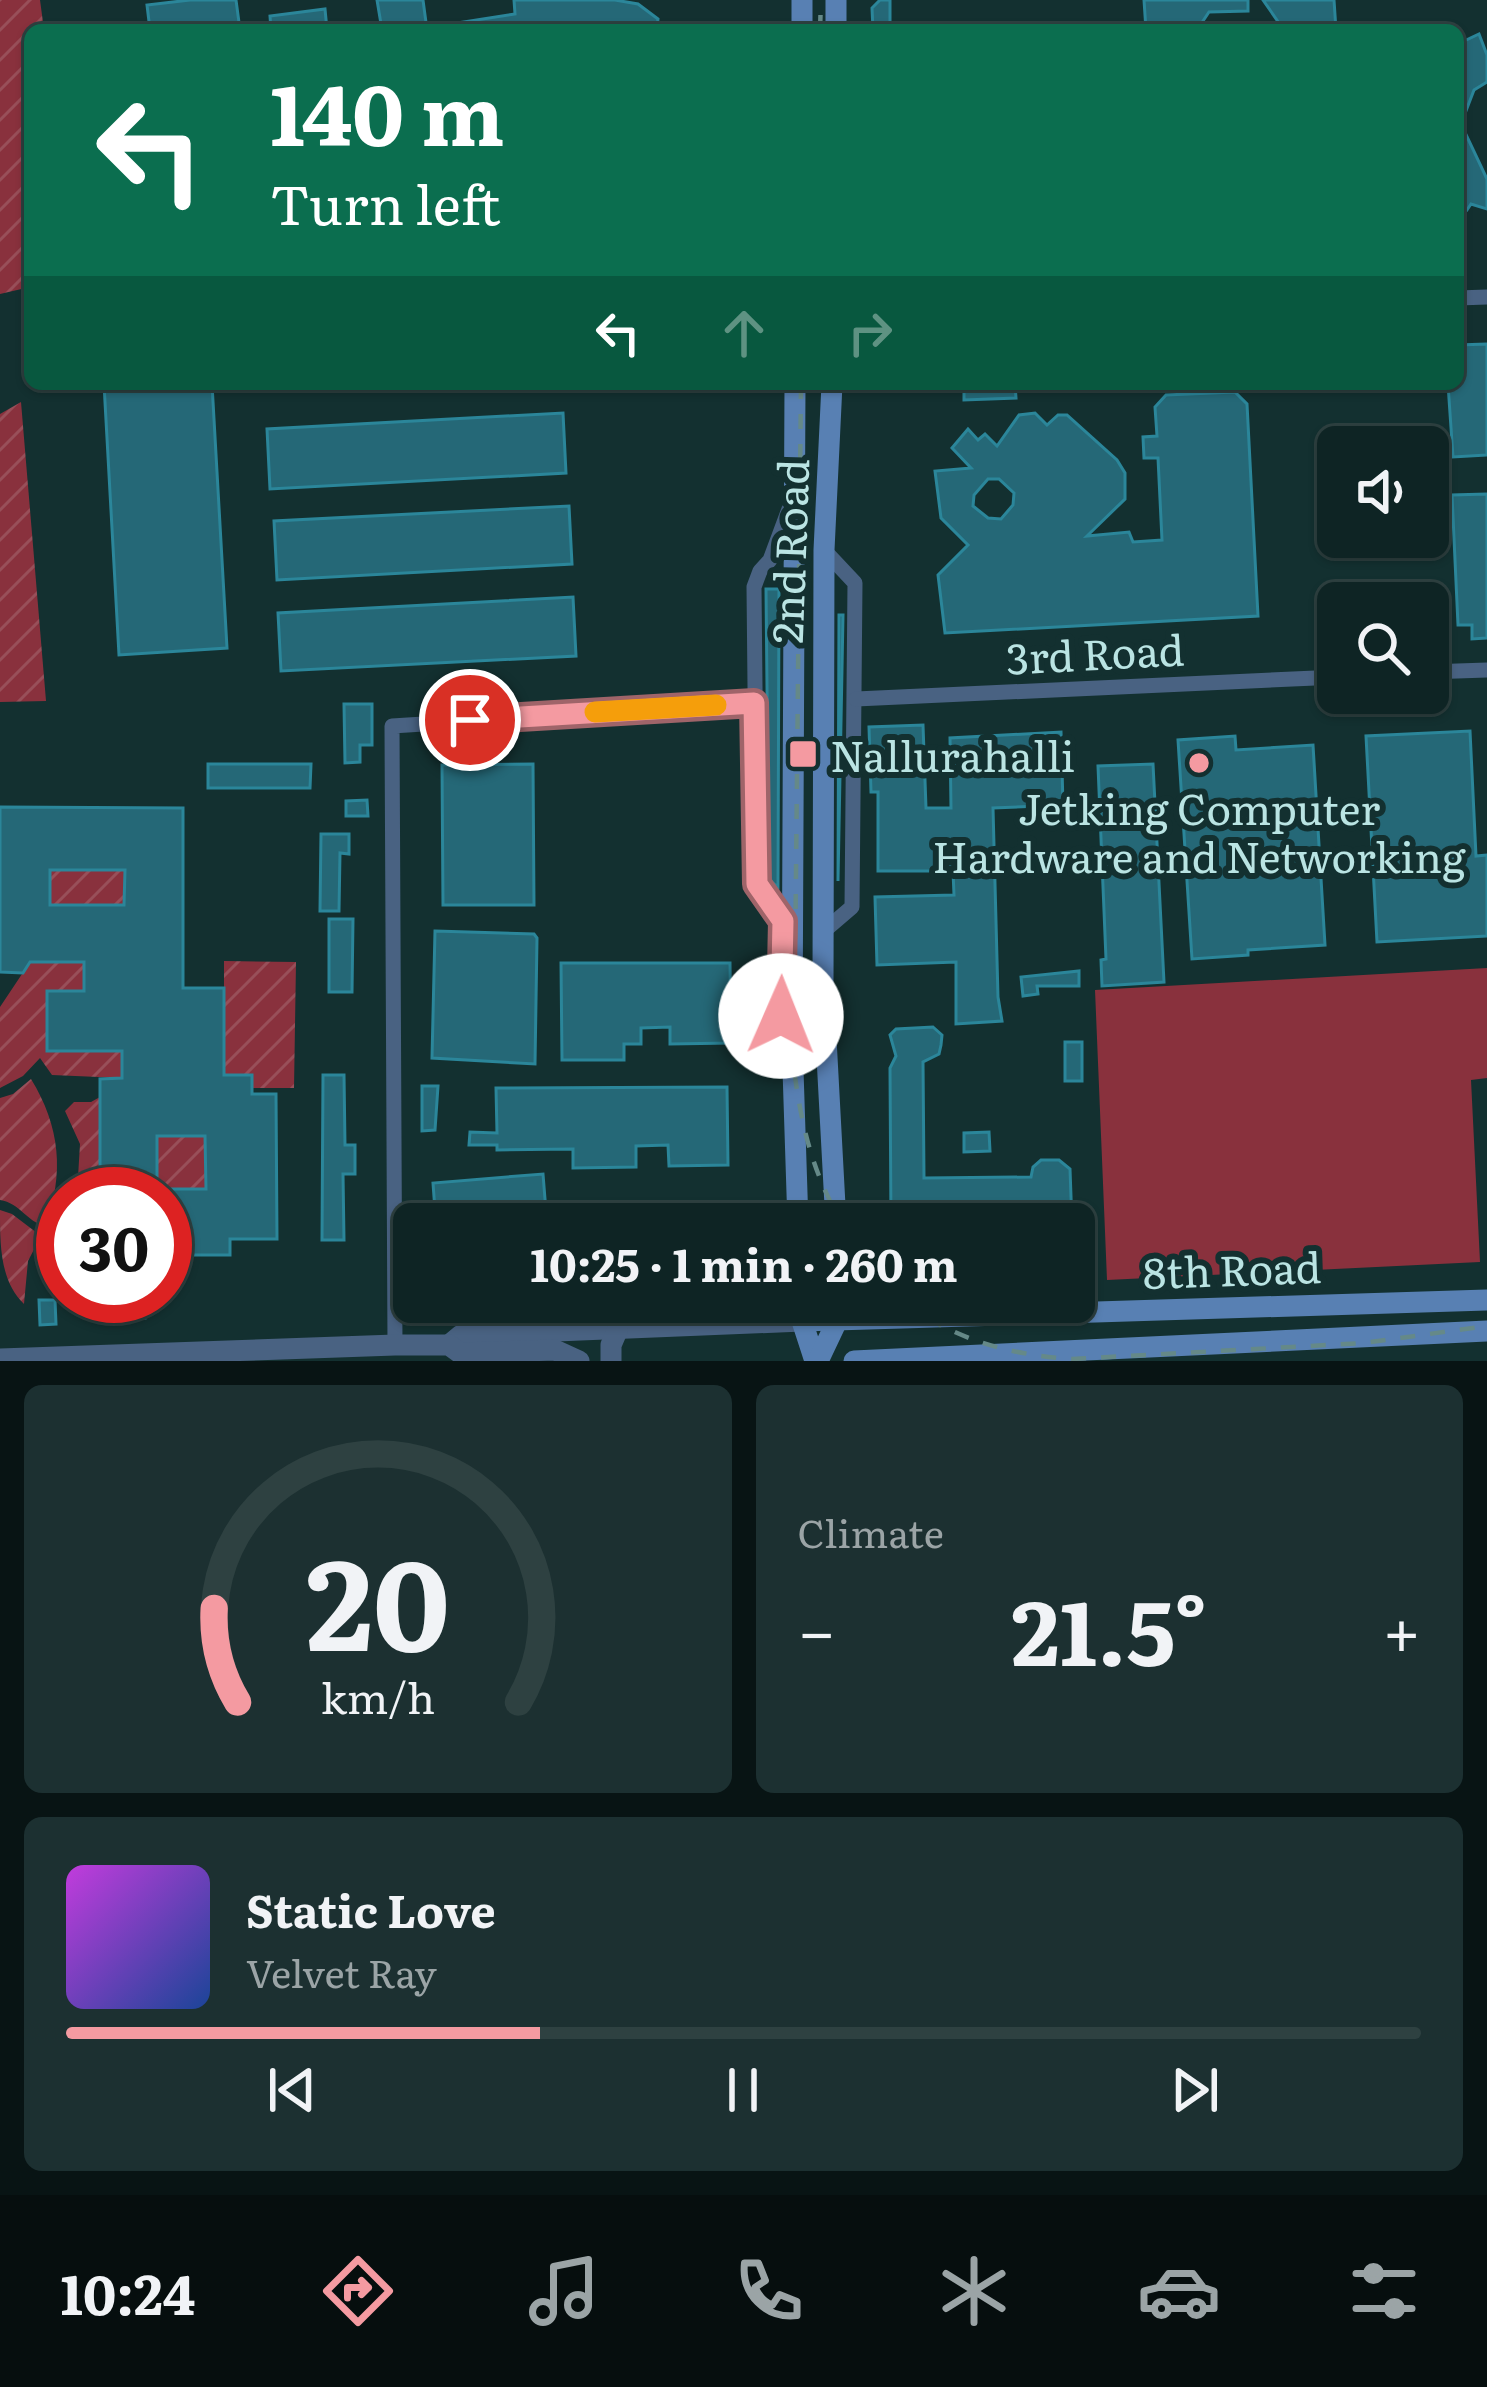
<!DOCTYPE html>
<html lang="en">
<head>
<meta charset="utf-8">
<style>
	body { margin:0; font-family:Literata,serif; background:#1c3031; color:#f1f3f6; height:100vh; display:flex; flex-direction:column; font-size:45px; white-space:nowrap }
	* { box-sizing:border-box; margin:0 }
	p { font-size:39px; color:#9ba4a6 }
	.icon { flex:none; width:66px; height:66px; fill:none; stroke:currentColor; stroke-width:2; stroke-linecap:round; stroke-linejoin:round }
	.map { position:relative; height:1361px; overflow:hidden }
	.side { display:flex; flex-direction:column; gap:24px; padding:24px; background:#081414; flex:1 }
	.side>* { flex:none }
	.hud { position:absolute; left:24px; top:24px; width:1440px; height:366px; border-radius:18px; box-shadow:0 3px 9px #0004,0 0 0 3px #2e4141; background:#0b6e4f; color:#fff; overflow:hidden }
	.tools { position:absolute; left:1317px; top:426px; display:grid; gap:24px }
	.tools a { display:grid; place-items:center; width:132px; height:132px; border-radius:18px; background:#0e2424; box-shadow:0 3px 9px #0004,0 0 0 3px #2e4141; font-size:60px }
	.speed { position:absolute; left:36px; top:1167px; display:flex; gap:24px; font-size:60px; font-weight:700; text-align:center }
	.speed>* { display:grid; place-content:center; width:156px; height:156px; border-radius:50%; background:#0e2424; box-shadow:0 3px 9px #0004,0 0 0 3px #2e4141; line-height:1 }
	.speed .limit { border:18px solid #d22; background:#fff; color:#111 }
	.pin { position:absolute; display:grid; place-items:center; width:102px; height:102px; color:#fff; margin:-51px; border:6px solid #fff; border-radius:50%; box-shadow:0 3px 12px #0007 }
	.me { position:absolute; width:132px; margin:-66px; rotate:1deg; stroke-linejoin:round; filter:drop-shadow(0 0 9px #0008) }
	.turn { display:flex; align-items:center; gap:42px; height:252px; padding:0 48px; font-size:54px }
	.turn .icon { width:156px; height:156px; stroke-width:2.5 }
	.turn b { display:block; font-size:84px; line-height:102px }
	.lanes { display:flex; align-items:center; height:114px; padding:0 48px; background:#0003; justify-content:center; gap:60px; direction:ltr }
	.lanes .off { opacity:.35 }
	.big { font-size:90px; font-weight:700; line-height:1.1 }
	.side .card { flex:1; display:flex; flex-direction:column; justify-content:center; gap:18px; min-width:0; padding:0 42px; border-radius:18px; background:#1c3031 }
	.side .dial { align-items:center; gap:0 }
	.dial svg { height:312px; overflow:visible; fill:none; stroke:#2e4141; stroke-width:7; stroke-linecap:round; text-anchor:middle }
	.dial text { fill:#f1f3f6; stroke:none }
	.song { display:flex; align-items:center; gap:36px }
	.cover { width:144px; height:144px; border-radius:18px; background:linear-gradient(135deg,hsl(290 70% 55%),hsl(220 70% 35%)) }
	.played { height:12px; border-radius:6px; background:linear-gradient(90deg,#f49aa1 35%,#2e4141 35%) }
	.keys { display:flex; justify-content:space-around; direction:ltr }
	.heat { display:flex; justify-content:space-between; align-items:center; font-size:66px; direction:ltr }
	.side .tiles { flex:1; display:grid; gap:24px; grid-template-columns:1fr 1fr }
	.card:last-child { grid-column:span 2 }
	.trip { position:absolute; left:393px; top:1203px; width:702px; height:120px; border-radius:18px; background:#0e2424; box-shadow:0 3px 9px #0004,0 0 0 3px #2e4141; font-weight:700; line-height:120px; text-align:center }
	.menu { display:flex; height:192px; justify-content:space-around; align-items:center; background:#060e0e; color:#9ba4a6 }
	.menu .icon { width:84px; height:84px }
	.menu .selected { color:#f49aa1 }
	.menu b { font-size:54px; color:#f1f3f6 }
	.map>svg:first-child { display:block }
	.grass { fill:#89313d }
	.garden { fill:url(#garden-furrows) }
	.building { fill:#256877; stroke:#2b869a; stroke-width:3; fill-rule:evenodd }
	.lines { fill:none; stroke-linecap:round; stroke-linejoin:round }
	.minor { stroke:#496282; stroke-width:15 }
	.tertiary { stroke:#496282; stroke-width:21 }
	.secondary { stroke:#5880b3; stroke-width:21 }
	.rail { stroke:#658988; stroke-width:4.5; stroke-dasharray:15 15; stroke-linecap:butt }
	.route-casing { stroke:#9f6469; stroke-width:30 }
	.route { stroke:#f49aa1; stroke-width:21 }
	.slow { stroke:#f59e0b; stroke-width:21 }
	.poi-dot { fill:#f49aa1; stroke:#133030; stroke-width:4.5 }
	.labels { text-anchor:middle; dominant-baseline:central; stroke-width:12; stroke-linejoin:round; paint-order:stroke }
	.street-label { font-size:42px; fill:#bae4e3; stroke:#133030 }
	.poi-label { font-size:42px; fill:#bae4e3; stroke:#133030; text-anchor:start }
</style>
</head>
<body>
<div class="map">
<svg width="1487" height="1361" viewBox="0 0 1487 1361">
	<defs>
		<pattern id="garden-furrows" width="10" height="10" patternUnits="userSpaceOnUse" patternTransform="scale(3)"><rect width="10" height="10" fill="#89313d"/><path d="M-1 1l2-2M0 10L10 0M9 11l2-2" fill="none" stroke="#984f59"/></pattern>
	</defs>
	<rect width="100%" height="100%" fill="#133030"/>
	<polygon class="grass" points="1487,968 1487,1078 1471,1080 1480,1262 1107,1280 1095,990"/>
	<g class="garden">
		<polygon points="0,0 40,0 44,30 30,30 30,287 0,294"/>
		<polygon points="21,402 46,701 0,702 0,414"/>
		<polygon points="50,870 125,870 124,905 50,905"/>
		<polygon points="224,961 296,962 294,1088 252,1088 187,1075 224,1054"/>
		<polygon points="30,962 84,962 84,991 47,992 47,1051 122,1051 122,1078 52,1075 40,1058 23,1076 0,1088 0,1007"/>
		<path d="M31,1079C60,1126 65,1174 45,1226C27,1222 20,1203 0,1200V1098L13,1094Z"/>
		<polygon points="100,1097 100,1194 77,1194 80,1144 65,1111 74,1102 91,1102"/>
		<polygon points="157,1136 205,1136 206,1189 157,1189"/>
		<path d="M0,1210L12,1214L41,1236L28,1261L24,1304C0,1281 0,1245 0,1210Z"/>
	</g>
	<g class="building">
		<polygon points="190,0 236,0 240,30 150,30 147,5"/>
		<polygon points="377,0 423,0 427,30 382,30"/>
		<polygon points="514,0 615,0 638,4 658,19 657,30 457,30 457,23 515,14"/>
		<polygon points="880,0 890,0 890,30 873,30 872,8"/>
		<polygon points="1144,0 1248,0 1248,11 1209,12 1197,30 1146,30"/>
		<polygon points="1263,0 1334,0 1336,30 1293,30 1279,23"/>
		<polygon points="325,9 327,30 271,30 270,16"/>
		<polygon points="1479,34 1487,55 1487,82 1474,90 1461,124 1487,179 1487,209 1471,204 1467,210 1458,204 1458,44"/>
		<polygon points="1487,344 1487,455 1453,457 1448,384 1458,384 1458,345"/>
		<polygon points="104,384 212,384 227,648 119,655"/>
		<polygon points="964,384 1015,384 1016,398 964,400"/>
		<path d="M1235,392L1247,404L1258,616L945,633L938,575L968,545L941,518L935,471L971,468L952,448L968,429L978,440L985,434L997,446L1019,415L1035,413L1047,425L1058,415H1067L1117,460L1125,473V499L1087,536L1129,532L1133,542L1162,540L1158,458H1144L1143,437L1157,436L1155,407L1166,395ZM988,479H999L1014,493L1013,505L1001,519L988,518L973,506L974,495Z"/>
		<polygon points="563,413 566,473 270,489 267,429"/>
		<polygon points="1487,494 1487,638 1472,639 1472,625 1458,625 1452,495"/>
		<polygon points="569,506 572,564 277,580 274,521"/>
		<polygon points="766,589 779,589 778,887 769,880"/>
		<polygon points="573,597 576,656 281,671 278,613"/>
		<polygon points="839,615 843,615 838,881"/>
		<polygon points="344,704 372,704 372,745 360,745 360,762 345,763"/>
		<polygon points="923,725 926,808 951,808 950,738 1061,732 1063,805 993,808 998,997 1002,1021 956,1024 956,962 877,965 875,897 954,895 953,871 878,871 878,792 871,792 869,727"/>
		<polygon points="1470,731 1476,856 1487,855 1487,936 1377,942 1366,736"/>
		<polygon points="1235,736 1236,750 1313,745 1325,945 1248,950 1248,955 1192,959 1178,740"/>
		<polygon points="208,764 311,764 310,788 208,788"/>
		<polygon points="533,764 534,905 443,905 442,765"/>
		<polygon points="1153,764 1164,982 1102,986 1101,960 1106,959 1098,766"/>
		<polygon points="367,800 368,816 346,816 346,801"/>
		<path d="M0,807L183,808V988H224V1075H252V1094H276L277,1239H230V1255H165V1189H206L205,1136H157V1194H100V1079L122,1078V1051H47V991H84V962H30L23,973L0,972ZM50,870H125L124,905H50Z"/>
		<polygon points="321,834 349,834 349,854 340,853 339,911 320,911"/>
		<polygon points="329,919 353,919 352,992 329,992"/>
		<polygon points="435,931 534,934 537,938 535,1064 432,1058"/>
		<polygon points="561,963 730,963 731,1043 670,1044 670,1027 641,1028 641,1044 624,1044 624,1060 562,1060"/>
		<polygon points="1079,971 1079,986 1037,986 1038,994 1023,996 1021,977"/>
		<polygon points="933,1027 942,1035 941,1045 939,1054 923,1062 924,1178 1031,1177 1033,1167 1041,1160 1059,1160 1070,1169 1072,1224 891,1224 890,1068 896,1056 890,1035 896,1029"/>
		<rect x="1065" y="1042" width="17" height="39"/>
		<polygon points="323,1075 344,1075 345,1145 355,1145 355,1174 343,1174 344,1240 322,1240"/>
		<polygon points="422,1086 438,1086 435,1130 422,1131"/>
		<polygon points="727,1087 728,1165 669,1166 668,1145 636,1146 636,1167 573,1168 573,1149 497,1150 497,1145 469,1145 470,1132 497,1133 496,1088"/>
		<polygon points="989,1132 990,1151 964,1152 964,1133"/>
		<polygon points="543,1174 547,1224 436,1224 433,1183"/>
		<polygon points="720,1203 722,1224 594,1224 594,1215"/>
		<polygon points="92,1296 145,1296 145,1318 92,1319"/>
		<polygon points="39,1300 55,1300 56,1324 40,1325"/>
	</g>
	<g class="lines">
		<g class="minor">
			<polyline points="1458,298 1487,297"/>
			<polyline points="824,550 855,583 852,907 824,931"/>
			<polyline points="1428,672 1487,670"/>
			<polyline points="856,699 1338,677"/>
			<polyline points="783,936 783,921 757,884 754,587 760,571 770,560 789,509"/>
			<polyline points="782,960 781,1016 791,1036"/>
			<polyline points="395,1345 392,726 755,703"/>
		</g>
		<g class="tertiary">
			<polyline points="449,1345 461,1335 802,1321"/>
			<polyline points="0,1359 395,1345 449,1345 460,1353 555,1350 579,1361"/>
			<polyline points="611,1361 611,1345 617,1331"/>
		</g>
		<g class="secondary">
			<polyline points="802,0 802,30"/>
			<polyline points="836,30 836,0"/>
			<polyline points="795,384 792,1039 798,1224"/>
			<polyline points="832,384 824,550 823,983 836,1224"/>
			<polyline points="802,1302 802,1321 815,1361"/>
			<polyline points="802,1321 1487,1300"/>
			<polyline points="818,1361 836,1323 837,1302"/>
			<polyline points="854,1361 1487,1331"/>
		</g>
		<g class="rail">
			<polyline points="820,30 821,0"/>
			<path d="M801,384L794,1069C801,1124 813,1176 843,1224"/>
			<path d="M903,1302C954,1339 1009,1355 1072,1359L1364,1343L1487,1326"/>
		</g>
	</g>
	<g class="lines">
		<g class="route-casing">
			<polyline id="route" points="470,720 754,703 757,884 783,921 781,1016"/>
		</g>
		<use href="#route" class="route"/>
		<polyline class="slow" points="595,712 716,705"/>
	</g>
	<g class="poi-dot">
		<rect x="788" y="739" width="30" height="30" rx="6"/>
		<circle cx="1199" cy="763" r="12"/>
	</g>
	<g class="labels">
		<g class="street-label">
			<text transform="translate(788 551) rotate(-88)">2nd Road</text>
			<text transform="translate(1095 652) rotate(-3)">3rd Road</text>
			<text transform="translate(1232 1268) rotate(-2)">8th Road</text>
		</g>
		<g class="poi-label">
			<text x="830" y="754">Nallurahalli</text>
			<text x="1199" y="807" text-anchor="middle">Jetking Computer<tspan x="1199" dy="48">Hardware and Networking</tspan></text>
		</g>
	</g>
</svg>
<div class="tools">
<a><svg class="icon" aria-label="sound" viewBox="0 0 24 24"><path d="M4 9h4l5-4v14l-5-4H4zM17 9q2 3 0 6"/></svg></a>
<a><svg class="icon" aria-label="search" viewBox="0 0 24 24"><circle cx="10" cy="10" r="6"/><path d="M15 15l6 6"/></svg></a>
</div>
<div class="speed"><div class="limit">30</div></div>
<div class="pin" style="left:470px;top:720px;background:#d93025"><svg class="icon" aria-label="arrive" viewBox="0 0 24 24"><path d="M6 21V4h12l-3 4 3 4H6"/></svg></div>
<svg class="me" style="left:781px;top:1016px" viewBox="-20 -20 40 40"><circle r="19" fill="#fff"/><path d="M0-13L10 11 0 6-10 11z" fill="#f49aa1"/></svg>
<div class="trip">10:25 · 1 min · 260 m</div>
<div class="hud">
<div class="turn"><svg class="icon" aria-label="left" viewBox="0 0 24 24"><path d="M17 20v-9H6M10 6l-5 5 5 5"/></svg><div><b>140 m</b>Turn left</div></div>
<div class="lanes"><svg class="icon" aria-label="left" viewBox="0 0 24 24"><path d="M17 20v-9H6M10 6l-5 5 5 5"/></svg><svg class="icon off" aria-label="ahead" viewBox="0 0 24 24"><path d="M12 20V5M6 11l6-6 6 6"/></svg><svg class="icon off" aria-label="right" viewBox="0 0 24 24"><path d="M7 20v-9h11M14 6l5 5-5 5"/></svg></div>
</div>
</div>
<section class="side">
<div class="tiles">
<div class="card dial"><svg viewBox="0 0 100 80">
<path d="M14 69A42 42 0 1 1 86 69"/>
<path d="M14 69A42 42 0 0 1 8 45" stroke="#f49aa1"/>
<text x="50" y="56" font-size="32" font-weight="700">20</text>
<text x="50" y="72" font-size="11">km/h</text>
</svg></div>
<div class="card"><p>Climate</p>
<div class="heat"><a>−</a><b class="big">21.5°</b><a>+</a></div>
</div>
<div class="card">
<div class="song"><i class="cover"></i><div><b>Static Love</b><p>Velvet Ray</p></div></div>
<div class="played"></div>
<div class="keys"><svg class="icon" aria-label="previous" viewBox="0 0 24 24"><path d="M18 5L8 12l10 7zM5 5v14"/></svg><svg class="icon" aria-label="pause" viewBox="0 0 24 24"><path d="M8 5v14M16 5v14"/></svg><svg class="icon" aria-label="next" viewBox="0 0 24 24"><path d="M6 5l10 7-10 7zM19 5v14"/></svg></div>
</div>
</div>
</section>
<nav class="menu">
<b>10:24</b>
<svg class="icon selected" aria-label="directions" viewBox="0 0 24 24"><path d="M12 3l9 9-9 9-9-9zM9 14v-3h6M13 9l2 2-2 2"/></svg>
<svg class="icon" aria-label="music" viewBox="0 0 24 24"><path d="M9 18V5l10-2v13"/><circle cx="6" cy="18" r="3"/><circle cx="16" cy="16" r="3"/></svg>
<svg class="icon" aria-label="phone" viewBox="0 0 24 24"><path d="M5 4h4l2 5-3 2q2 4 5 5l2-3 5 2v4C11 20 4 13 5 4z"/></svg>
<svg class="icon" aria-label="climate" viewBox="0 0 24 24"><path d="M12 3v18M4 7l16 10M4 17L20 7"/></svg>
<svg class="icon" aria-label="car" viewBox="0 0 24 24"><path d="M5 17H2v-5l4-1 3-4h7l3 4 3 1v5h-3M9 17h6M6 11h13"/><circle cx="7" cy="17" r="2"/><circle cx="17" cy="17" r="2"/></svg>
<svg class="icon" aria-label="filters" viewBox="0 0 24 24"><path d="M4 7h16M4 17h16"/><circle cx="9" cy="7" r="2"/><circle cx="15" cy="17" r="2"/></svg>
</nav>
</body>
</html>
